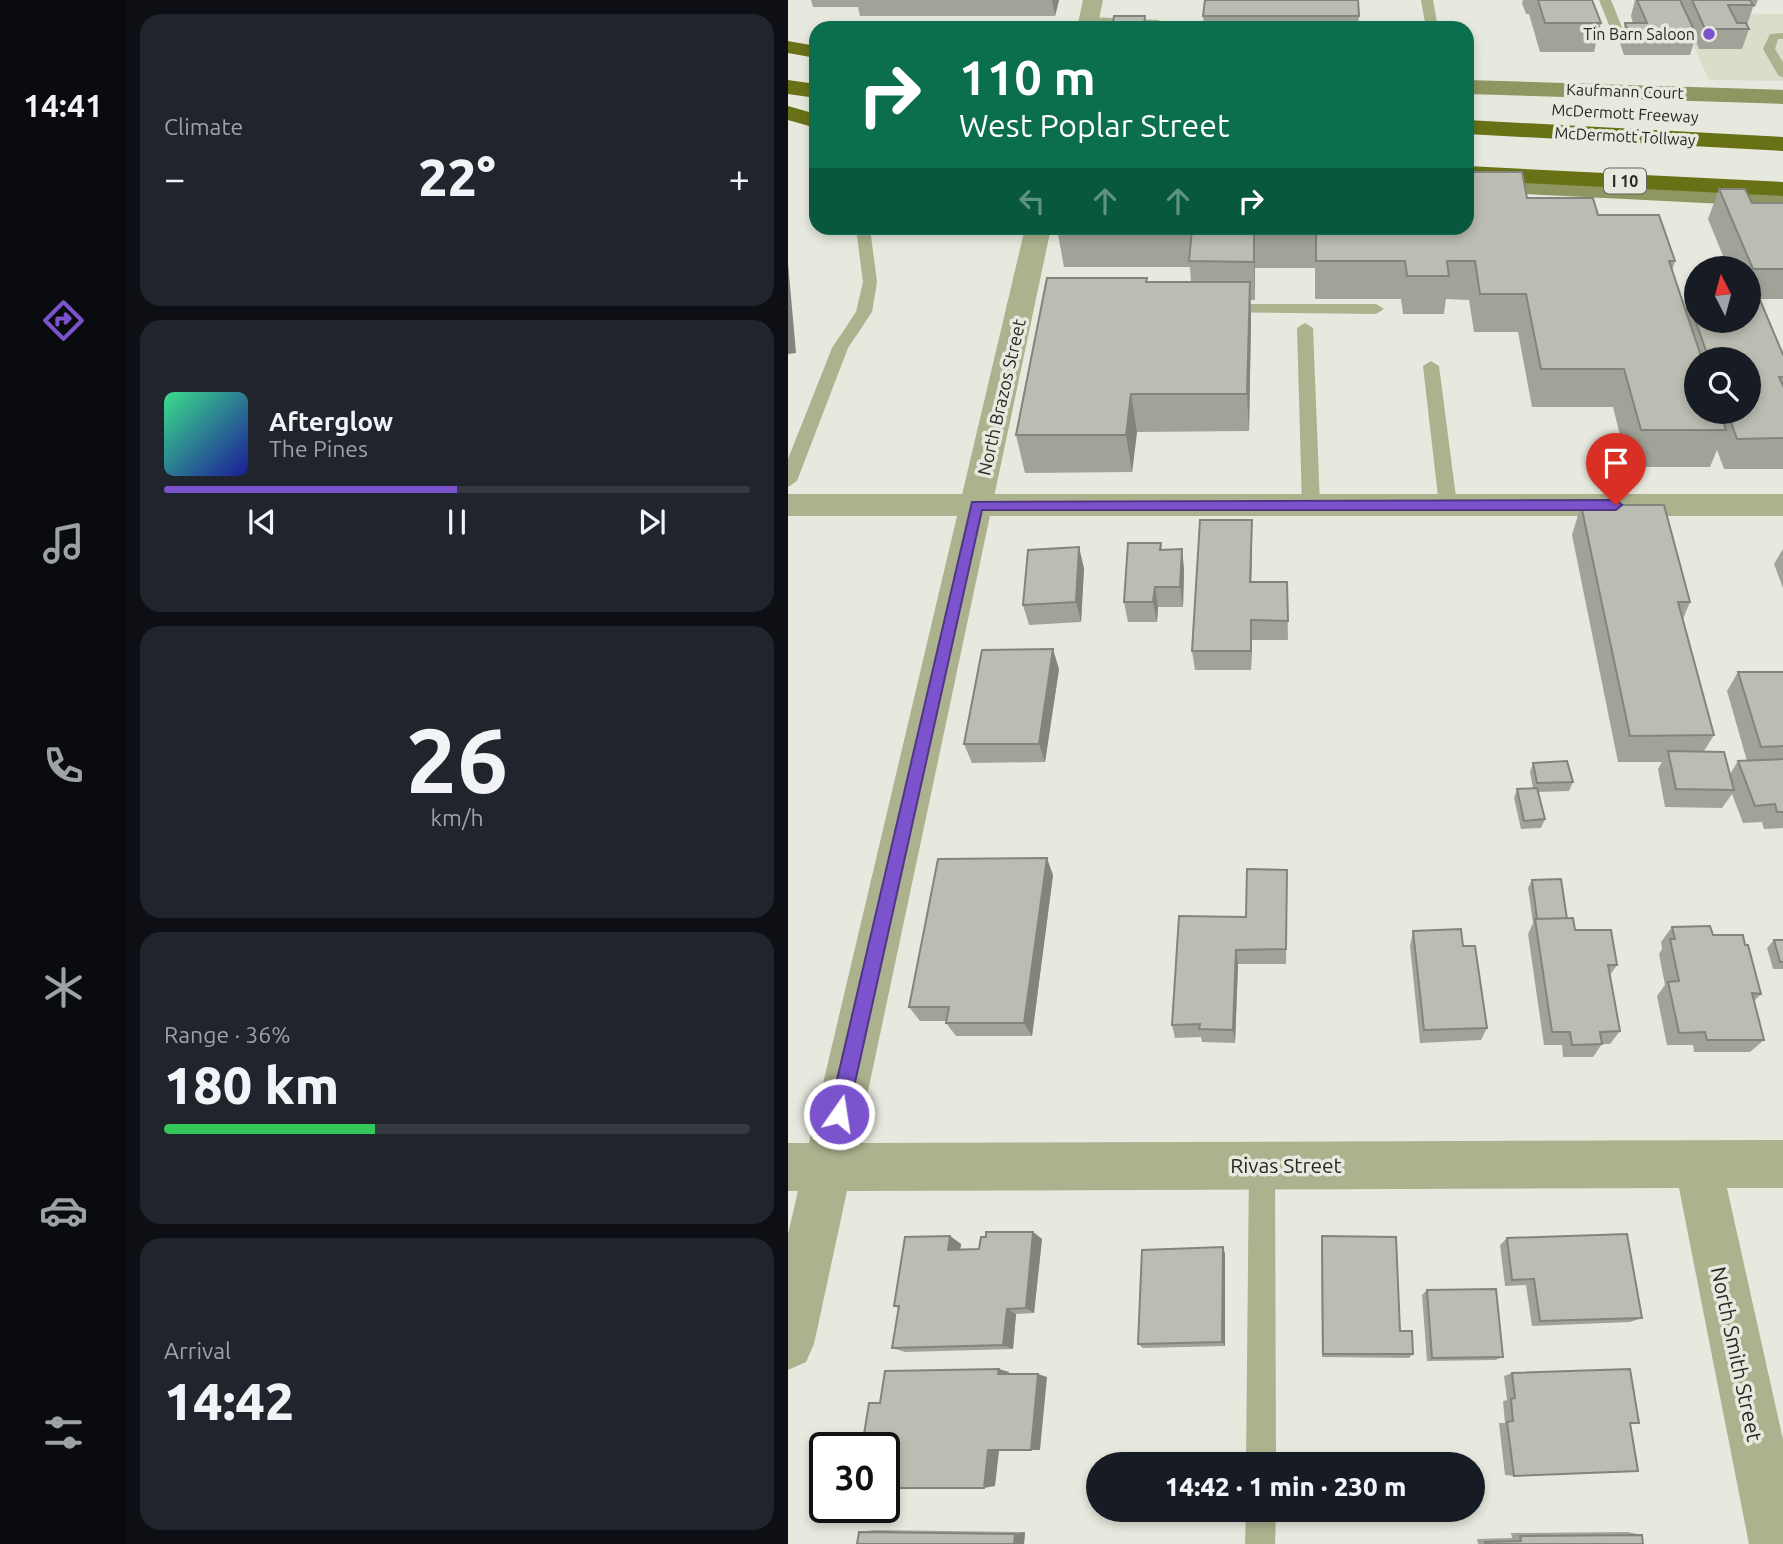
<!DOCTYPE html>
<html lang="en">
<head>
<meta charset="utf-8">
<style>
	body { margin:0; font-family:Ubuntu,sans-serif; background:#20242c; color:#f1f3f6; height:100vh; display:flex; flex-direction:column; font-size:26px; white-space:nowrap }
	* { box-sizing:border-box; margin:0 }
	p { font-size:23px; color:#9ea1a6 }
	.icon { flex:none; width:38px; height:38px; fill:none; stroke:currentColor; stroke-width:2; stroke-linecap:round; stroke-linejoin:round }
	.map { position:relative; flex:1; overflow:hidden }
	.drawer { display:flex; flex-direction:column; gap:14px; padding:14px; background:#0d0f14; width:662px }
	.drawer>* { flex:none }
	.top-card { position:absolute; left:21px; top:21px; width:665px; height:214px; border-radius:21px; box-shadow:0 4px 10px #0003; background:#0b6e4f; color:#fff; overflow:hidden }
	.needle { width:46px; rotate:354deg }
	.controls { position:absolute; left:896px; top:256px; display:grid; gap:14px }
	.controls a { display:grid; place-items:center; width:77px; height:77px; border-radius:50%; background:#171b24; box-shadow:0 4px 10px #0003; font-size:35px }
	.speed { position:absolute; left:21px; top:1432px; display:flex; gap:14px; font-size:35px; font-weight:700; text-align:center }
	.speed>* { display:grid; place-content:center; width:91px; height:91px; border-radius:50%; background:#171b24; box-shadow:0 4px 10px #0003; line-height:1 }
	.speed .limit { border:4px solid #111; border-radius:10px; background:#fff; color:#111 }
	.pin { position:absolute; display:grid; place-items:center; width:60px; height:60px; color:#fff; margin:-72px -30px; border-radius:50% 50% 50% 0; rotate:-45deg; box-shadow:0 0 7px #0007 }
	.pin .icon { rotate:45deg }
	.me { position:absolute; width:77px; margin:-38px; rotate:13deg; stroke-linejoin:round; filter:drop-shadow(0 0 5px #0008) }
	.turn { display:flex; align-items:center; gap:24px; height:147px; padding:0 35px; font-size:32px }
	.turn .icon { width:91px; height:91px; stroke-width:2.5 }
	.turn b { display:block; font-size:49px; line-height:60px }
	.lanes { display:flex; align-items:center; height:66px; padding:0 35px; background:#0003; justify-content:center; gap:35px; direction:ltr }
	.lanes .off { opacity:.35 }
	.big { font-size:52px; font-weight:800; line-height:1.1 }
	.drawer .tile { flex:1; display:flex; flex-direction:column; justify-content:center; gap:10px; min-width:0; padding:0 24px; border-radius:21px; background:#20242c }
	.drawer .dial { align-items:center; gap:0 }
	.dial b { font-size:91px; line-height:1 }
	.song { display:flex; align-items:center; gap:21px }
	.cover { width:84px; height:84px; border-radius:10px; background:linear-gradient(135deg,hsl(150 70% 55%),hsl(240 70% 35%)) }
	.played { height:7px; border-radius:4px; background:linear-gradient(90deg,#7b53cd 50%,#363941 50%) }
	.keys { display:flex; justify-content:space-around; direction:ltr }
	.heat { display:flex; justify-content:space-between; align-items:center; font-size:38px; direction:ltr }
	.charge { height:10px; border-radius:5px; background:linear-gradient(90deg,#34c759 36%,#363941 0) }
	.trip { position:absolute; left:298px; top:1452px; width:399px; height:70px; border-radius:35px; background:#171b24; box-shadow:0 4px 10px #0003; font-weight:800; line-height:70px; text-align:center }
	main { display:flex; flex:1; min-height:0 }
	.tab-bar { display:flex; flex-direction:column; width:126px; justify-content:space-around; align-items:center; background:#090b0e; color:#9ea1a6 }
	.tab-bar .icon { width:49px; height:49px }
	.tab-bar .selected { color:#7b53cd }
	.tab-bar b { font-size:32px; color:#f1f3f6 }
	.map>svg:first-child { display:block }
	.built { fill:#daddca }
	.lines { fill:none; stroke-linecap:round; stroke-linejoin:round }
	.service { fill:#acb18e; fill-rule:evenodd }
	.minor { fill:#acb18e; fill-rule:evenodd }
	.tertiary { fill:#acb18e; fill-rule:evenodd }
	.secondary { fill:#8f9661; fill-rule:evenodd }
	.motorway { fill:#697117; fill-rule:evenodd }
	.wall { fill:#a1a399; fill-rule:evenodd }
	.shaded-wall { fill:#83847d }
	.building { fill:#bbbdb2; stroke:#83847d; stroke-width:2 }
	.route { fill:#7b53cd; stroke:#503685; stroke-width:2 }
	.poi-dot { fill:#7b53cd; stroke:#e7e9de; stroke-width:2.5 }
	.labels { text-anchor:middle; dominant-baseline:central; stroke-width:7; stroke-linejoin:round; paint-order:stroke }
	.far-poi-label { font-size:16px; fill:#282924; stroke:#e7e9de; text-anchor:end }
	.far-street-label { font-size:16px; fill:#282924; stroke:#e7e9de }
	.shield { fill:#e7e9de; stroke:#61635c; stroke-width:2 }
	.shield-label { font-size:16px; font-weight:bold; fill:#282924 }
	.street-label { font-size:18px; fill:#282924; stroke:#e7e9de }
	.near-street-label { font-size:21px; fill:#282924; stroke:#e7e9de }
</style>
</head>
<body>
<main>
<nav class="tab-bar">
<b>14:41</b>
<svg class="icon selected" aria-label="directions" viewBox="0 0 24 24"><path d="M12 3l9 9-9 9-9-9zM9 14v-3h6M13 9l2 2-2 2"/></svg>
<svg class="icon" aria-label="music" viewBox="0 0 24 24"><path d="M9 18V5l10-2v13"/><circle cx="6" cy="18" r="3"/><circle cx="16" cy="16" r="3"/></svg>
<svg class="icon" aria-label="phone" viewBox="0 0 24 24"><path d="M5 4h4l2 5-3 2q2 4 5 5l2-3 5 2v4C11 20 4 13 5 4z"/></svg>
<svg class="icon" aria-label="climate" viewBox="0 0 24 24"><path d="M12 3v18M4 7l16 10M4 17L20 7"/></svg>
<svg class="icon" aria-label="car" viewBox="0 0 24 24"><path d="M5 17H2v-5l4-1 3-4h7l3 4 3 1v5h-3M9 17h6M6 11h13"/><circle cx="7" cy="17" r="2"/><circle cx="17" cy="17" r="2"/></svg>
<svg class="icon" aria-label="filters" viewBox="0 0 24 24"><path d="M4 7h16M4 17h16"/><circle cx="9" cy="7" r="2"/><circle cx="15" cy="17" r="2"/></svg>
</nav>
<section class="drawer">
<div class="tile"><p>Climate</p>
<div class="heat"><a>−</a><b class="big">22°</b><a>+</a></div>
</div>
<div class="tile">
<div class="song"><i class="cover"></i><div><b>Afterglow</b><p>The Pines</p></div></div>
<div class="played"></div>
<div class="keys"><svg class="icon" aria-label="previous" viewBox="0 0 24 24"><path d="M18 5L8 12l10 7zM5 5v14"/></svg><svg class="icon" aria-label="pause" viewBox="0 0 24 24"><path d="M8 5v14M16 5v14"/></svg><svg class="icon" aria-label="next" viewBox="0 0 24 24"><path d="M6 5l10 7-10 7zM19 5v14"/></svg></div>
</div>
<div class="tile dial"><b>26</b><p>km/h</p></div>
<div class="tile"><p>Range · 36%</p><b class="big">180 km</b><div class="charge"></div></div>
<div class="tile"><p>Arrival</p><b class="big">14:42</b></div>
</section>
<div class="map">
<svg width="996" height="1544" viewBox="0 0 996 1544">
	<rect width="100%" height="100%" fill="#e7e9de"/>
	<polygon class="built" points="891,14 995,14 995,81 921,80"/>
	<g class="lines">
		<g class="service">
			<polygon points="633,0 645,0 650,28 638,28"/>
			<polygon points="811,0 823,0 835,30 833,32 823,30"/>
			<polygon points="301,17 370,20 385,28 297,22 297,18"/>
			<polygon points="996,33 996,39 990,39 987,49 996,64 996,78 990,75 975,49 982,34"/>
			<polygon points="68,228 82,228 89,282 84,312 60,348 9,481 0,487 0,459 44,348 68,312 75,282"/>
			<polygon points="436,304 588,304 596,309 588,314 431,312 428,309"/>
			<polygon points="517,323 525,328 532,505 523,511 514,505 509,328"/>
			<polygon points="643,361 651,366 669,505 660,511 651,505 635,366"/>
			<polygon points="474,1152 483,1156 487,1165 488,1465 458,1465 461,1165 465,1156"/>
			<polygon points="458,1510 488,1510 487,1544 457,1544"/>
		</g>
		<g class="minor">
			<polygon points="295,0 315,0 309,28 289,28"/>
			<polygon points="237,228 263,228 69,1143 996,1140 996,1188 939,1188 996,1444 996,1544 961,1544 891,1188 59,1191 26,1344 18,1362 0,1370 0,1234 10,1191 0,1191 0,1143 21,1143"/>
		</g>
		<rect class="tertiary" x="0" y="494" width="996" height="22"/>
		<g class="secondary">
			<polygon points="679,80 996,90 996,104 679,94"/>
			<polygon points="679,177 996,192 996,207 679,191"/>
		</g>
		<g class="motorway">
			<polygon points="0,41 28,46 28,58 0,53"/>
			<polygon points="0,80 28,84 28,98 0,94"/>
			<polygon points="0,106 28,114 28,128 0,120"/>
			<polygon points="679,120 996,137 996,151 679,134"/>
			<polygon points="679,166 996,182 996,196 679,180"/>
		</g>
	</g>
	<g class="wall">
		<polygon points="23,0 271,0 267,16 72,16 70,7 25,7"/>
		<polygon points="735,0 804,0 813,23 806,52 752,52 741,14 738,14 734,3"/>
		<polygon points="847,0 970,0 967,7 965,7 959,25 961,29 954,49 911,49 907,39 902,55 836,55 832,43 837,23 845,23 843,16"/>
		<polygon points="415,16 571,16 570,28 416,28"/>
		<polygon points="931,189 964,203 996,203 996,299 961,299 961,268 940,268 920,219"/>
		<path d="M739,198L810,215L887,261L884,271L897,309L900,300L996,357V469H936L929,450L922,467H840L825,407H744L730,332H686L681,300L658,299L656,314H615L613,299H527V268H467V300H462L463,320L461,431L349,432L344,472L237,473L228,435L359,278V282H403L402,267H276L269,229ZM908,359H961V411H908Z"/>
		<polygon points="793,505 902,602 895,619 926,735 916,751 942,774 950,761 959,761 939,691 950,672 996,672 996,828 976,829 974,822 955,823 944,794 934,808 877,807 870,769 874,762 830,762 784,535"/>
		<polygon points="464,520 463,582 499,582 500,640 464,640 463,670 407,670 404,651"/>
		<polygon points="373,543 374,550 394,549 396,570 395,607 370,607 369,622 340,622 336,602"/>
		<polygon points="996,547 996,591 986,564"/>
		<polygon points="296,568 293,622 241,625 235,605"/>
		<polygon points="271,669 257,762 184,763 176,744"/>
		<polygon points="745,763 785,782 781,791 750,792 757,819 753,828 733,829 726,798 729,789 745,788 742,772"/>
		<polygon points="499,870 498,964 450,964 447,1043 414,1042 413,1037 387,1038 384,1025 458,917"/>
		<polygon points="265,875 244,1036 168,1036 158,1023 159,1021 132,1021 121,1007"/>
		<polygon points="744,880 779,919 787,930 829,965 822,975 832,1031 822,1044 814,1044 805,1057 775,1057 774,1045 756,1045 740,934 745,923 740,888"/>
		<polygon points="884,927 925,935 957,945 973,994 966,1001 976,1040 962,1052 906,1052 905,1045 879,1045 869,996 877,985 871,954 874,949 873,942"/>
		<polygon points="625,931 675,946 699,1028 693,1040 632,1043 622,946"/>
		<polygon points="986,940 996,940 996,969 985,969 979,948"/>
		<polygon points="245,1232 254,1239 246,1313 228,1314 225,1349 117,1352 104,1348 110,1308 106,1306 162,1236 173,1244 172,1250 191,1249 198,1237"/>
		<polygon points="534,1236 612,1331 625,1354 621,1358 534,1357 533,1244"/>
		<polygon points="719,1238 854,1318 842,1322 744,1326 738,1285 717,1286 712,1245"/>
		<polygon points="435,1247 437,1254 437,1346 355,1348 350,1344"/>
		<polygon points="639,1290 715,1357 707,1360 639,1361 634,1295"/>
		<polygon points="724,1373 851,1423 842,1424 726,1476 717,1475 711,1423 717,1423 715,1401 719,1400 716,1376"/>
		<polygon points="87,1530 237,1532 236,1544 71,1532"/>
		<polygon points="840,1532 854,1535 855,1544 690,1544 689,1539 724,1538 723,1533"/>
	</g>
	<g class="shaded-wall">
		<polygon points="264,0 271,0 267,16"/>
		<polygon points="466,230 467,268 467,300 466,262"/>
		<polygon points="0,263 8,353 0,354"/>
		<polygon points="462,282 463,320 461,431 459,394"/>
		<polygon points="343,394 349,432 344,472 338,435"/>
		<polygon points="464,520 464,540 463,602 462,582"/>
		<polygon points="291,547 296,568 293,622 288,602"/>
		<polygon points="394,549 396,570 395,607 392,587"/>
		<polygon points="367,587 370,607 369,622 365,602"/>
		<polygon points="463,620 464,640 463,670"/>
		<polygon points="265,649 271,669 257,762 251,744"/>
		<polygon points="259,858 265,875 244,1036 236,1023"/>
		<polygon points="448,950 450,964 447,1043 445,1030"/>
		<polygon points="245,1232 254,1239 246,1313 238,1308"/>
		<polygon points="162,1236 173,1244 171,1257 160,1250"/>
		<polygon points="435,1247 437,1254 437,1346 434,1342"/>
		<polygon points="219,1309 228,1314 225,1349 215,1345"/>
		<polygon points="211,1369 221,1372 220,1377 210,1374"/>
		<polygon points="250,1374 259,1377 252,1450 243,1450"/>
		<polygon points="200,1450 211,1451 207,1486 196,1488"/>
		<polygon points="237,1532 236,1544 226,1544 227,1534"/>
	</g>
	<g class="building">
		<polygon points="417,0 570,0 571,16 415,16"/>
		<polygon points="750,0 804,0 813,23 757,23"/>
		<polygon points="849,0 892,0 908,34 841,34 837,23 859,23"/>
		<polygon points="904,0 962,0 965,5 940,5 949,23 958,23 961,29 917,29"/>
		<polygon points="326,16 357,16 356,28 324,28"/>
		<polygon points="679,172 734,172 739,198 805,198 810,215 871,215 887,261 881,261 914,359 908,359 908,411 932,411 938,430 853,430 836,369 753,369 738,294 692,294 687,261 659,261 661,276 619,276 617,261 528,261 528,230 466,230 466,262 401,261 404,229 269,229 270,228 679,228"/>
		<polygon points="931,189 957,189 964,203 996,203 996,269 965,269"/>
		<polygon points="259,278 359,278 358,282 462,282 459,394 343,394 338,435 228,435"/>
		<polygon points="900,300 908,300 908,320 961,320 961,300 972,300 996,357 996,377 991,377 996,388 996,438 949,439 939,411 961,411 961,359 921,359"/>
		<polygon points="793,505 876,505 902,602 890,602 926,735 842,736"/>
		<polygon points="412,520 464,520 462,582 499,582 500,621 463,620 463,651 404,651"/>
		<polygon points="340,543 373,543 372,550 394,549 392,587 367,587 365,602 336,602"/>
		<polygon points="291,547 288,602 235,605 240,550"/>
		<polygon points="265,649 251,744 176,744 194,650"/>
		<polygon points="950,672 996,672 996,746 973,747"/>
		<polygon points="880,751 936,752 946,790 888,789"/>
		<polygon points="996,759 996,812 989,812 987,804 967,806 950,761"/>
		<polygon points="779,761 785,782 749,783 745,763"/>
		<polygon points="749,788 757,819 736,821 729,789"/>
		<polygon points="259,858 236,1023 158,1023 161,1007 121,1007 150,859"/>
		<polygon points="459,869 499,870 498,949 448,950 445,1030 411,1029 412,1024 384,1025 391,916 458,917"/>
		<polygon points="773,879 779,919 749,919 744,880"/>
		<polygon points="785,918 787,930 823,930 829,965 820,965 832,1031 812,1032 814,1044 784,1045 782,1032 764,1032 747,919"/>
		<polygon points="922,926 925,935 955,935 957,945 960,945 973,994 964,993 976,1040 919,1040 917,1032 891,1033 880,982 891,981 882,939 887,939 884,927"/>
		<polygon points="673,929 675,946 687,946 699,1028 636,1030 625,931"/>
		<polygon points="986,940 996,940 996,962 992,962"/>
		<polygon points="198,1232 245,1232 238,1308 219,1309 215,1345 104,1348 111,1306 106,1306 117,1237 162,1236 160,1250 191,1249 193,1237 198,1237"/>
		<polygon points="839,1234 854,1318 752,1321 746,1279 724,1280 719,1238"/>
		<polygon points="534,1236 608,1237 612,1331 624,1331 625,1354 535,1354"/>
		<polygon points="435,1247 434,1342 350,1344 354,1250"/>
		<polygon points="708,1289 715,1357 644,1358 639,1290"/>
		<polygon points="211,1369 210,1374 250,1374 243,1450 200,1450 196,1488 96,1488 96,1447 74,1447 81,1403 92,1403 97,1371"/>
		<polygon points="842,1369 851,1423 842,1423 850,1471 726,1476 719,1422 725,1421 723,1399 727,1398 724,1373"/>
		<polygon points="71,1532 227,1534 226,1544 69,1544"/>
		<polygon points="854,1535 855,1544 697,1544 697,1542 733,1541 732,1536"/>
	</g>
	<polygon class="route" points="828,500 834,505 828,510 194,510 60,1114 57,1121 51,1124 44,1121 41,1114 184,502"/>
	<circle class="poi-dot" cx="921" cy="34" r="7"/>
	<g class="labels">
		<g class="far-poi-label">
			<text x="907" y="34">Tin Barn Saloon</text>
		</g>
		<g class="far-street-label">
			<text transform="translate(837 91) rotate(2)">Kaufmann Court</text>
			<text transform="translate(837 113) rotate(3)">McDermott Freeway</text>
			<text transform="translate(837 136) rotate(3)">McDermott Tollway</text>
		</g>
		<rect class="shield" x="816" y="168.5" width="42" height="25" rx="5"/>
		<g class="shield-label">
			<text x="837" y="181">I 10</text>
		</g>
		<g class="street-label">
			<text transform="translate(213 397) rotate(-77)">North Brazos Street</text>
		</g>
		<g class="near-street-label">
			<text x="498" y="1165">Rivas Street</text>
			<text transform="translate(949 1354) rotate(78)">North Smith Street</text>
		</g>
	</g>
</svg>
<div class="controls">
<a><svg class="needle" viewBox="-14 -14 28 28"><path d="M0-13l5 13h-10z" fill="#e53935"/><path d="M0 13l5-13h-10z" fill="#9ea1a6"/></svg></a>
<a><svg class="icon" aria-label="search" viewBox="0 0 24 24"><circle cx="10" cy="10" r="6"/><path d="M15 15l6 6"/></svg></a>
</div>
<div class="speed"><div class="limit">30</div></div>
<div class="pin" style="left:828px;top:505px;background:#d93025"><svg class="icon" aria-label="arrive" viewBox="0 0 24 24"><path d="M6 21V4h12l-3 4 3 4H6"/></svg></div>
<svg class="me" style="left:51px;top:1114px" viewBox="-20 -20 40 40"><circle r="17" fill="#7b53cd" stroke="#fff" stroke-width="3"/><path d="M0-11L8 9 0 5-8 9z" fill="#fff"/></svg>
<div class="trip">14:42 · 1 min · 230 m</div>
<div class="top-card">
<div class="turn"><svg class="icon" aria-label="right" viewBox="0 0 24 24"><path d="M7 20v-9h11M14 6l5 5-5 5"/></svg><div><b>110 m</b>West Poplar Street</div></div>
<div class="lanes"><svg class="icon off" aria-label="left" viewBox="0 0 24 24"><path d="M17 20v-9H6M10 6l-5 5 5 5"/></svg><svg class="icon off" aria-label="ahead" viewBox="0 0 24 24"><path d="M12 20V5M6 11l6-6 6 6"/></svg><svg class="icon off" aria-label="ahead" viewBox="0 0 24 24"><path d="M12 20V5M6 11l6-6 6 6"/></svg><svg class="icon" aria-label="right" viewBox="0 0 24 24"><path d="M7 20v-9h11M14 6l5 5-5 5"/></svg></div>
</div>
</div>
</main>
</body>
</html>
